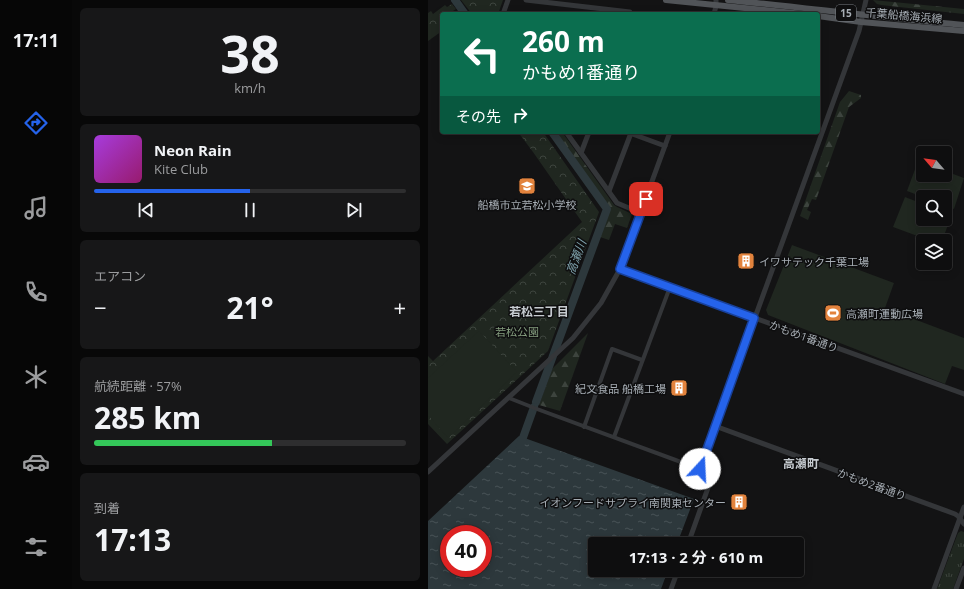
<!DOCTYPE html>
<html lang="ja">
<head>
<meta charset="utf-8">
<style>
	body { margin:0; font-family:"Open Sans","Noto Sans JP",sans-serif; background:#171718; color:#f1f3f6; height:100vh; display:flex; flex-direction:column; font-size:15px; white-space:nowrap }
	* { box-sizing:border-box; margin:0 }
	p { font-size:13px; color:#9b9c9e }
	.icon { flex:none; width:22px; height:22px; fill:none; stroke:currentColor; stroke-width:2; stroke-linecap:round; stroke-linejoin:round }
	.map { position:relative; flex:1; overflow:hidden }
	.sheet { display:flex; flex-direction:column; gap:8px; padding:8px; background:#080808; width:356px }
	.sheet>* { flex:none }
	.top-card { position:absolute; left:12px; top:12px; width:380px; height:122px; border-radius:4px; box-shadow:0 2px 10px #0003,0 0 0 1px #2e2e2f; background:#0b6e4f; color:#fff; overflow:hidden }
	.needle { width:26px; rotate:298deg }
	.fabs { position:absolute; left:488px; top:146px; display:grid; gap:8px }
	.fabs a { display:grid; place-items:center; width:36px; height:36px; border-radius:4px; background:#0e0e0f; box-shadow:0 2px 10px #0003,0 0 0 1px #2e2e2f; font-size:20px }
	.speed { position:absolute; left:12px; top:525px; display:flex; gap:8px; font-size:20px; font-weight:700; text-align:center }
	.speed>* { display:grid; place-content:center; width:52px; height:52px; border-radius:50%; background:#0e0e0f; box-shadow:0 2px 10px #0003,0 0 0 1px #2e2e2f; line-height:1 }
	.speed .limit { border:6px solid #d22; background:#fff; color:#111 }
	.pin { position:absolute; display:grid; place-items:center; width:34px; height:34px; color:#fff; margin:-17px; border-radius:8px; box-shadow:0 2px 6px #0006 }
	.me { position:absolute; width:44px; margin:-22px; rotate:20deg; stroke-linejoin:round; filter:drop-shadow(0 0 3px #0008) }
	.turn { display:flex; align-items:center; gap:14px; height:84px; padding:0 16px; font-size:18px }
	.turn .icon { width:52px; height:52px; stroke-width:2.5 }
	.turn b { display:block; font-size:28px; line-height:34px }
	.then { display:flex; align-items:center; height:38px; padding:0 16px; background:#0003; gap:8px; font-size:15px }
	.big { font-size:30px; font-weight:700; line-height:1.1 }
	.sheet .widget { flex:1; display:flex; flex-direction:column; justify-content:center; gap:6px; min-width:0; padding:0 14px; border-radius:6px; background:#171718 }
	.sheet .dial { align-items:center; gap:0 }
	.dial b { font-size:52px; line-height:1 }
	.song { display:flex; align-items:center; gap:12px }
	.cover { width:48px; height:48px; border-radius:6px; background:linear-gradient(135deg,hsl(280 70% 55%),hsl(320 70% 35%)) }
	.played { height:4px; border-radius:2px; background:linear-gradient(90deg,#2563eb 50%,#2e2e2f 50%) }
	.keys { display:flex; justify-content:space-around; direction:ltr }
	.heat { display:flex; justify-content:space-between; align-items:center; font-size:22px; direction:ltr }
	.charge { height:6px; border-radius:3px; background:linear-gradient(90deg,#34c759 57%,#2e2e2f 0) }
	.trip { position:absolute; left:160px; top:537px; width:216px; height:40px; border-radius:4px; background:#0e0e0f; box-shadow:0 2px 10px #0003,0 0 0 1px #2e2e2f; font-weight:700; line-height:40px; text-align:center }
	main { display:flex; flex:1; min-height:0 }
	.tab-bar { display:flex; flex-direction:column; width:72px; justify-content:space-around; align-items:center; background:#060606; color:#9b9c9e }
	.tab-bar .icon { width:28px; height:28px }
	.tab-bar .on { color:#2563eb }
	.tab-bar b { font-size:18px; color:#f1f3f6 }
	.map>svg:first-child { display:block }
	.grass { fill:url(#grass-tufts) }
	.forest { fill:url(#forest-firs) }
	.park { fill:url(#park-crowns) }
	.pitch { fill:#202720 }
	.water { fill:url(#water-ripples); fill-rule:evenodd }
	.lines { fill:none; stroke-linecap:round; stroke-linejoin:round }
	.river { stroke:#2d383c; stroke-width:8 }
	.minor { stroke:#343639; stroke-width:4 }
	.tertiary { stroke:#343639; stroke-width:5 }
	.primary { stroke:#515458; stroke-width:6 }
	.route-casing { stroke:#184099; stroke-width:10 }
	.route { stroke:#2563eb; stroke-width:7 }
	.labels { text-anchor:middle; dominant-baseline:central; stroke-width:3; stroke-linejoin:round; paint-order:stroke }
	.shield { fill:#0e0e0f; stroke:#787d82; stroke-width:1 }
	.shield-label { font-size:10px; font-weight:bold; fill:#a6adb4 }
	.street-label { font-size:11px; fill:#a6adb4; stroke:#0e0e0f }
	.poi-label { font-size:11px; fill:#a6adb4; stroke:#0e0e0f; text-anchor:start }
	.park-label { font-size:11px; fill:#849d7e; stroke:#0e0e0f }
	.water-label { font-size:12px; font-style:italic; fill:#7fa2ac; stroke:#0e0e0f }
	.neighbourhood-label { font-size:12px; font-weight:bold; fill:#c6cbd0; stroke:#0e0e0f }
</style>
</head>
<body>
<main>
<nav class="tab-bar">
<b>17:11</b>
<svg class="icon on" aria-label="directions" viewBox="0 0 24 24"><path d="M12 3l9 9-9 9-9-9zM9 14v-3h6M13 9l2 2-2 2"/></svg>
<svg class="icon" aria-label="music" viewBox="0 0 24 24"><path d="M9 18V5l10-2v13"/><circle cx="6" cy="18" r="3"/><circle cx="16" cy="16" r="3"/></svg>
<svg class="icon" aria-label="phone" viewBox="0 0 24 24"><path d="M5 4h4l2 5-3 2q2 4 5 5l2-3 5 2v4C11 20 4 13 5 4z"/></svg>
<svg class="icon" aria-label="climate" viewBox="0 0 24 24"><path d="M12 3v18M4 7l16 10M4 17L20 7"/></svg>
<svg class="icon" aria-label="car" viewBox="0 0 24 24"><path d="M5 17H2v-5l4-1 3-4h7l3 4 3 1v5h-3M9 17h6M6 11h13"/><circle cx="7" cy="17" r="2"/><circle cx="17" cy="17" r="2"/></svg>
<svg class="icon" aria-label="filters" viewBox="0 0 24 24"><path d="M4 7h16M4 17h16"/><circle cx="9" cy="7" r="2"/><circle cx="15" cy="17" r="2"/></svg>
</nav>
<section class="sheet">
<div class="widget dial"><b>38</b><p>km/h</p></div>
<div class="widget">
<div class="song"><i class="cover"></i><div><b>Neon Rain</b><p>Kite Club</p></div></div>
<div class="played"></div>
<div class="keys"><svg class="icon" aria-label="previous" viewBox="0 0 24 24"><path d="M18 5L8 12l10 7zM5 5v14"/></svg><svg class="icon" aria-label="pause" viewBox="0 0 24 24"><path d="M8 5v14M16 5v14"/></svg><svg class="icon" aria-label="next" viewBox="0 0 24 24"><path d="M6 5l10 7-10 7zM19 5v14"/></svg></div>
</div>
<div class="widget"><p>エアコン</p>
<div class="heat"><a>−</a><b class="big">21°</b><a>+</a></div>
</div>
<div class="widget"><p>航続距離 · 57%</p><b class="big">285 km</b><div class="charge"></div></div>
<div class="widget"><p>到着</p><b class="big">17:13</b></div>
</section>
<div class="map">
<svg width="536" height="589" viewBox="0 0 536 589">
	<defs>
		<pattern id="grass-tufts" width="24" height="20" patternUnits="userSpaceOnUse"><rect width="24" height="20" fill="#202720"/><path d="M3 7l-1-3M5 7V3M7 7l1-3M15 17l-1-3M17 17v-4M19 17l1-3" fill="none" stroke="#3d443e"/></pattern>
		<pattern id="forest-firs" width="22" height="20" patternUnits="userSpaceOnUse"><rect width="22" height="20" fill="#202720"/><path d="M5 1l3.5 6h-7zM16 11l3.5 6h-7z" fill="#3d443e"/></pattern>
		<pattern id="park-crowns" width="20" height="18" patternUnits="userSpaceOnUse"><rect width="20" height="18" fill="#202720"/><path d="M2 6a3 3 0 1 1 6 0M12 15a3 3 0 1 1 6 0" fill="none" stroke="#3d443e"/></pattern>
		<pattern id="water-ripples" width="26" height="14" patternUnits="userSpaceOnUse"><rect width="26" height="14" fill="#2d383c"/><path d="M2 4q2-2 4 0t4 0M15 11q2-2 4 0t4 0" fill="none" stroke="#485256"/></pattern>
	</defs>
	<rect width="100%" height="100%" fill="#131314"/>
	<polygon class="grass" points="533,531 536,532 536,559 525,589 509,589 530,533"/>
	<g class="forest">
		<polygon points="445,0 536,9 536,14 453,5 449,4"/>
		<polygon points="421,91 433,95 433,98 421,107 388,200 384,199 379,210 383,212 380,220 372,216 412,102"/>
		<polygon points="127,132 134,132 186,205 189,207 204,214 199,228 187,224 181,240 172,237 182,209"/>
		<polygon points="160,333 132,411 111,405 124,369"/>
	</g>
	<g class="park">
		<polygon points="33,0 75,0 70,14 44,14"/>
		<polygon points="24,4 28,9 25,11 27,14 14,14 14,31 0,41 0,13 3,11 5,14 17,5 19,7"/>
		<polygon points="90,132 115,132 171,212 120,351 19,444 0,424 0,356 5,361 154,222 105,152"/>
	</g>
	<g class="pitch">
		<polygon points="490,161 495,163 495,175 517,175 517,171 536,178 526,209 517,205 517,197 495,197 479,191"/>
		<polygon points="477,197 495,204 495,219 517,219 517,212 524,214 514,241 503,241 465,227"/>
		<polygon points="364,245 466,283 457,308 536,338 536,370 524,366 517,384 340,315 338,310"/>
		<polygon points="51,331 89,372 20,438 0,415 0,378"/>
	</g>
	<path class="water" d="M91,436L266,499L249,544H167V570H240L233,589H0V521ZM21,534H55V568H21Z"/>
	<g class="lines">
		<g class="river">
			<polyline points="27,0 37,14"/>
			<polyline points="108,402 179,209 124,132"/>
			<polyline points="92,446 106,407"/>
		</g>
		<g class="minor">
			<polyline points="81,398 109,409 272,469"/>
			<polyline points="156,427 184,349 214,360"/>
			<polyline points="186,437 242,287"/>
		</g>
		<g class="tertiary">
			<polyline points="98,0 202,12 203,14"/>
			<polyline points="75,14 80,0"/>
			<polyline points="286,14 288,6 288,0"/>
			<polyline points="138,132 189,203 213,213"/>
			<polyline points="199,132 237,146"/>
			<polyline points="153,153 161,132"/>
			<polyline points="181,191 203,133"/>
			<polyline points="192,269 536,394"/>
			<polyline points="287,426 527,514 530,516 536,524"/>
			<polyline points="0,472 145,338 173,303 192,269 242,132"/>
			<path d="M260,544L281,485C282,476 280,473 272,469L431,31L438,0"/>
			<polyline points="243,589 250,570"/>
			<polyline points="506,589 536,507"/>
			<polyline points="528,589 536,568"/>
		</g>
		<g class="primary">
			<polyline points="238,0 375,14"/>
			<path d="M300,0C379,8 457,18 536,25"/>
			<polyline points="390,16 433,22 536,31"/>
		</g>
	</g>
	<g class="lines">
		<g class="route-casing">
			<polyline id="route" points="218,199 192,269 326,318 272,469"/>
		</g>
		<use href="#route" class="route"/>
	</g>
	<defs>
		<g id="school-square" transform="scale(0.9)"><rect x="-9" y="-9" width="18" height="18" rx="4" fill="#e2833d" stroke="#0e0e0f"/><path d="M0-5L7-2L0 1L-7-2ZM-4 1L0 2.5L4 1V4Q0 6-4 4Z" fill="#fff"/></g>
		<g id="building-square" transform="scale(0.9)"><rect x="-9" y="-9" width="18" height="18" rx="4" fill="#e2833d" stroke="#0e0e0f"/><path d="M-4-6H4V6H1V3H-1V6H-4ZM-2.5-4.3h1.7v1.8h-1.7ZM.8-4.3h1.7v1.8H.8ZM-2.5-1h1.7V.8h-1.7ZM.8-1h1.7V.8H.8Z" fill="#fff"/></g>
		<g id="stadium-square" transform="scale(0.9)"><rect x="-9" y="-9" width="18" height="18" rx="4" fill="#e2833d" stroke="#0e0e0f"/><path d="M0-5a6.5 5 0 1 0 0 10a6.5 5 0 1 0 0-10ZM-3.5-1.8h7v3.6h-7Z" fill="#fff"/></g>
	</defs>
	<g fill-rule="evenodd">
		<use href="#school-square" x="99" y="186"/>
		<use href="#building-square" x="318" y="261"/>
		<use href="#stadium-square" x="405" y="313"/>
		<use href="#building-square" x="251" y="388"/>
		<use href="#building-square" x="311" y="502"/>
	</g>
	<g class="labels">
		<rect class="shield" x="408" y="5" width="20" height="16" rx="3"/>
		<g class="shield-label">
			<text x="418" y="13">15</text>
		</g>
		<g class="street-label">
			<text transform="translate(476 15) rotate(5)">千葉船橋海浜線</text>
			<text transform="translate(376 336) rotate(20)">かもめ1番通り</text>
			<text transform="translate(444 484) rotate(20)">かもめ2番通り</text>
		</g>
		<g class="poi-label">
			<text x="99" y="204" text-anchor="middle">船橋市立若松小学校</text>
			<text x="331" y="261">イワサテック千葉工場</text>
			<text x="418" y="313">高瀬町運動広場</text>
			<text x="238" y="388" text-anchor="end">紀文食品 船橋工場</text>
			<text x="298" y="502" text-anchor="end">イオンフードサプライ南関東センター</text>
		</g>
		<g class="park-label">
			<text x="89" y="331">若松公園</text>
		</g>
		<g class="water-label">
			<text transform="translate(148 257) rotate(-70)">高瀬川</text>
		</g>
		<g class="neighbourhood-label">
			<text x="111" y="311">若松三丁目</text>
			<text x="373" y="463">高瀬町</text>
		</g>
	</g>
</svg>
<div class="fabs">
<a><svg class="needle" viewBox="-14 -14 28 28"><path d="M0-13l5 13h-10z" fill="#e53935"/><path d="M0 13l5-13h-10z" fill="#9b9c9e"/></svg></a>
<a><svg class="icon" aria-label="search" viewBox="0 0 24 24"><circle cx="10" cy="10" r="6"/><path d="M15 15l6 6"/></svg></a>
<a><svg class="icon" aria-label="layers" viewBox="0 0 24 24"><path d="M12 4l9 5-9 5-9-5zM3 14l9 5 9-5"/></svg></a>
</div>
<div class="speed"><div class="limit">40</div></div>
<div class="pin" style="left:218px;top:199px;background:#d93025"><svg class="icon" aria-label="arrive" viewBox="0 0 24 24"><path d="M6 21V4h12l-3 4 3 4H6"/></svg></div>
<svg class="me" style="left:272px;top:469px" viewBox="-20 -20 40 40"><circle r="19" fill="#fff"/><path d="M0-13L10 11 0 6-10 11z" fill="#2563eb"/></svg>
<div class="trip">17:13 · 2 分 · 610 m</div>
<div class="top-card">
<div class="turn"><svg class="icon" aria-label="left" viewBox="0 0 24 24"><path d="M17 20v-9H6M10 6l-5 5 5 5"/></svg><div><b>260 m</b>かもめ1番通り</div></div>
<div class="then">その先<svg class="icon" aria-label="right" viewBox="0 0 24 24"><path d="M7 20v-9h11M14 6l5 5-5 5"/></svg></div>
</div>
</div>
</main>
</body>
</html>
